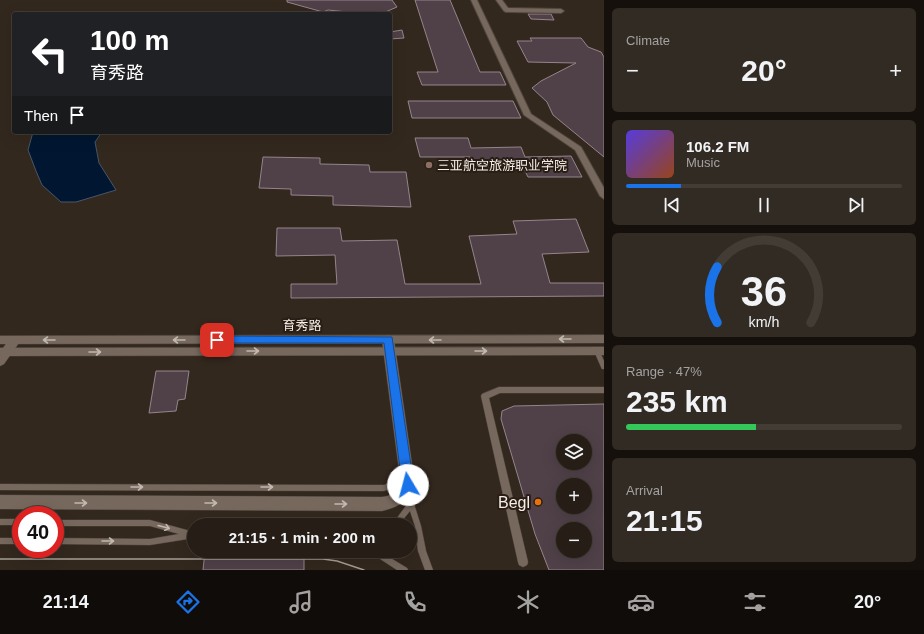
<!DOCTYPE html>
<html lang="en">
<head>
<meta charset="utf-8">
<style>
	body { margin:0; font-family:Arial,"Noto Sans SC",sans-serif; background:#322b23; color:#f1f3f6; height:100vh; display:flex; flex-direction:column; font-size:15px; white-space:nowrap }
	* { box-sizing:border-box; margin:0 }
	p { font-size:13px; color:#a4a2a1 }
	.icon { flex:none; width:22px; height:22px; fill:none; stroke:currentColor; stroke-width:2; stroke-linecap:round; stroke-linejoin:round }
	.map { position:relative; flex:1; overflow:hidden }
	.sheet { display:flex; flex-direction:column; gap:8px; padding:8px; background:#15100c; width:320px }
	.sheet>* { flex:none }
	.hud { position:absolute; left:12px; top:12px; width:380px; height:122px; border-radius:4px; box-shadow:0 4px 16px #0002,0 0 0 1px #423c35; background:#202124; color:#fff; overflow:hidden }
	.buttons { position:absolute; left:556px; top:434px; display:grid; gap:8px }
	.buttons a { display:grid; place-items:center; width:36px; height:36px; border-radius:50%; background:#261e16; box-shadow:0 4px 16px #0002,0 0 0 1px #423c35; font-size:20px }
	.speed { position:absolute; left:12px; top:506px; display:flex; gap:8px; font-size:20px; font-weight:700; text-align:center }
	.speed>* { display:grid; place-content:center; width:52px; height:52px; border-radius:50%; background:#261e16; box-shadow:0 4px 16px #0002,0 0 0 1px #423c35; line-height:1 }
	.speed .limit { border:6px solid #d22; background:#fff; color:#111 }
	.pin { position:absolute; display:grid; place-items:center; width:34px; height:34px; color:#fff; margin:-17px; border-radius:8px; box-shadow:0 2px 6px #0006 }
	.me { position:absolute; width:44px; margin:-22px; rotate:352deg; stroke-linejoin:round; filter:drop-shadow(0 0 3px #0008) }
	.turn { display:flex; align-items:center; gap:14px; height:84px; padding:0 12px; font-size:18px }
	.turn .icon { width:52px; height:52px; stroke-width:2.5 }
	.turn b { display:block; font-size:28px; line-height:34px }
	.then { display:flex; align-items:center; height:38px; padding:0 12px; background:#0003; gap:8px; font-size:15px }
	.big { font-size:30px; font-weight:700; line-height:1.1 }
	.sheet .card { flex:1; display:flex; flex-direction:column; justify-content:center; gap:6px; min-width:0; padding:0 14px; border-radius:6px; background:#322b23 }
	.sheet .dial { align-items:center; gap:0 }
	.dial svg { height:104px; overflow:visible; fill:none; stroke:#423c35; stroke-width:7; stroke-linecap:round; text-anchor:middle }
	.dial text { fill:#f1f3f6; stroke:none }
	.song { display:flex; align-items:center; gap:12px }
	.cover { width:48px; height:48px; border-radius:6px; background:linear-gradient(135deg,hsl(250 70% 55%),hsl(20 70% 35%)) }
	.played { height:4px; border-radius:2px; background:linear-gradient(90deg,#1a73e8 20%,#423c35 20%) }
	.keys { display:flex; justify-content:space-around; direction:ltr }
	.heat { display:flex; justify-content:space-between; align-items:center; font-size:22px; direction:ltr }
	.charge { height:6px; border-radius:3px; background:linear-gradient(90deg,#34c759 47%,#423c35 0) }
	.trip { position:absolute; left:187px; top:518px; width:230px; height:40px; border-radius:20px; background:#261e16; box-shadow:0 4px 16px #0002,0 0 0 1px #423c35; font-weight:700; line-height:40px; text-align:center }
	.tab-bar { display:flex; height:64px; justify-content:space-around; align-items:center; background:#0f0c09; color:#a4a2a1 }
	.tab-bar .icon { width:28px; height:28px }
	.tab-bar .current { color:#1a73e8 }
	.tab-bar b { font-size:18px; color:#f1f3f6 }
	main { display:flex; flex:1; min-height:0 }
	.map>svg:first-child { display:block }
	.water { fill:#001631; stroke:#4a5667 }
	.building { fill:#504149; stroke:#95848d; fill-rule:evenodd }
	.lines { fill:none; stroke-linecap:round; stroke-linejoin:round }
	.service-casing { stroke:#4f453d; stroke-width:1 }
	.pedestrian-casing { stroke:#4f453d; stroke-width:1 }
	.minor-casing { stroke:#4f453d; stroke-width:2 }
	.tertiary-casing { stroke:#4f453d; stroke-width:1 }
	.secondary-casing { stroke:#4f453d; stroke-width:1 }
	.service { fill:#76685d; fill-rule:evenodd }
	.pedestrian { fill:#76685d; fill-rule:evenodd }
	.minor { fill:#76685d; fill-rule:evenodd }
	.tertiary { fill:#76685d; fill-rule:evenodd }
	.secondary { fill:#76685d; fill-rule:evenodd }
	.tram { stroke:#a69d95; stroke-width:1.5 }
	.oneway { stroke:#c2b8af }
	.route { fill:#1a73e8; stroke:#114b97 }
	.education-dot { fill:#8d6e63; stroke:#291e15; stroke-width:1.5 }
	.food-dot { fill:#e8710a; stroke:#291e15; stroke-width:1.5 }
	.labels { text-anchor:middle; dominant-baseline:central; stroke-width:4; stroke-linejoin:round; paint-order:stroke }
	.poi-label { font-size:13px; fill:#f5ede6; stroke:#291e15; text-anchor:start }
	.street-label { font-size:13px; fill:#f5ede6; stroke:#291e15 }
	.near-poi-label { font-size:16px; fill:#f5ede6; stroke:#291e15; text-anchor:end }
</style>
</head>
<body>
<main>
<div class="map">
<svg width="604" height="570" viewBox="0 0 604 570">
	<rect width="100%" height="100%" fill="#33281e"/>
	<polygon class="water" points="33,132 102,132 95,142 99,163 116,190 76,202 61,202 42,185 36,171 28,150"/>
	<g class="building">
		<polygon points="287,0 392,0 397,7 383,13 349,14 348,12 328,10 323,12 287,2"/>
		<polygon points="415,0 450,0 480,72 500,72 506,85 422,85 417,72 438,72"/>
		<polygon points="528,14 551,14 554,20 531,19"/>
		<polygon points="402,30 404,38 390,39 390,32"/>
		<polygon points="530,38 581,38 588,47 601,52 604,57 604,157 553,115 547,102 532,88 541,81 576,63 528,62 517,41 532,41"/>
		<polygon points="408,101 513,101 521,118 412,118"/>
		<polygon points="415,138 468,138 471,148 521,147 525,157 571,156 582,177 528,177 523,167 474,167 470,157 420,157"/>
		<polygon points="263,157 320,158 320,164 369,165 370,172 406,172 411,207 333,205 333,196 291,195 291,189 259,188"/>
		<polygon points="576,219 589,252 542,254 550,283 604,283 604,296 291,298 291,284 337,284 335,255 276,256 277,228 340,228 342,241 397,240 405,284 481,284 469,236 517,234 513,221"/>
		<polygon points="156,371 189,371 185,399 178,400 176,411 149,413"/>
		<path d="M604,404V570H549L535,534L501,419L502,411L514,406ZM563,441H585V463H563ZM563,485H585V507H563ZM563,529H585V551H563Z"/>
		<polygon points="205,551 304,551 304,570 203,570"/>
	</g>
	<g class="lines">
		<g class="service-casing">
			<g id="service">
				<polygon points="597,349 599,350 604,361 604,369 602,369 601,367 594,351 595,350"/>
				<polygon points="404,472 406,473 407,475 400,485 384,491 0,490 0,484 384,485 396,481 402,473"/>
				<polygon points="409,487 411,488 412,490 414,504 421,526 426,551 433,570 425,570 418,551 415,526 410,511 401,522 398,525 390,525 391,523 397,518 408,503 406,490 407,488"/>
				<rect x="0" y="519" width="21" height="6"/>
				<polygon points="55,520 150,520 194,532 194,538 150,545 55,544 55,538 150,539 179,534 150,526 55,526"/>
				<rect x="0" y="538" width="21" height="6"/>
				<polygon points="369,551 379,551 407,568 408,570 397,570 371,553"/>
			</g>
		</g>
		<g class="pedestrian-casing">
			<polygon id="pedestrian" points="499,387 604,387 604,393 500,393 489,398 528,562 527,565 523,567 519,565 518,562 481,396 482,394"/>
		</g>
		<g class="minor-casing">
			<g id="minor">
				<polygon points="471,0 477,0 531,114 581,147 604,188 604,199 600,196 575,150 524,115"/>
				<polygon points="496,0 502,0 508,8 561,9 564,11 561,13 506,12 504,11"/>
			</g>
		</g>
		<g class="tertiary-casing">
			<g id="tertiary">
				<polygon points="15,336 19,337 21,340 4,364 0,366 0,352 11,337"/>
				<path d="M388,336L392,337L394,340L415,485C408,501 399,507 382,511L0,509V495L382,497C391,496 396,493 401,485L382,340L384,337Z"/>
			</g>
		</g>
		<g class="secondary-casing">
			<g id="secondary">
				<polygon points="604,335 604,343 0,344 0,336"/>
				<polygon points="604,347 604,355 0,356 0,348"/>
			</g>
		</g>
		<use href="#service" class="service"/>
		<use href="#pedestrian" class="pedestrian"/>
		<use href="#minor" class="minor"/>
		<use href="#tertiary" class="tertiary"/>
		<use href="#secondary" class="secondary"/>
		<polyline class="tram" points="0,559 323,559 337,561 364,570"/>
	</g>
	<defs><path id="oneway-shaft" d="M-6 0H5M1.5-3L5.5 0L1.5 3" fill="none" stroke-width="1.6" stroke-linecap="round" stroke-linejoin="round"/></defs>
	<g class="oneway">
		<use href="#oneway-shaft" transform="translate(565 339) rotate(180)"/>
		<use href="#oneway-shaft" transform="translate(49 340) rotate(180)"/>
		<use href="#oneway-shaft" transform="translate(179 340) rotate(180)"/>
		<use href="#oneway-shaft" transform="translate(435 340) rotate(180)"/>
		<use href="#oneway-shaft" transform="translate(253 351)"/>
		<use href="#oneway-shaft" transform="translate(481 351)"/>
		<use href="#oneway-shaft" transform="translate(95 352)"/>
		<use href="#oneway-shaft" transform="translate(137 487)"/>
		<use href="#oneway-shaft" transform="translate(267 487)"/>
		<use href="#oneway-shaft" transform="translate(81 503)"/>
		<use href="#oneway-shaft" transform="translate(211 503)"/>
		<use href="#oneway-shaft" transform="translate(341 504)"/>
		<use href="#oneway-shaft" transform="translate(164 527) rotate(15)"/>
		<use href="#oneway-shaft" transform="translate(108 541)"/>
	</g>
	<polygon class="route" points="217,336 392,337 414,485 412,489 408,491 404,489 402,485 384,343 217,343 213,342 212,340 213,337"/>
	<circle class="education-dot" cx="429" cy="165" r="4"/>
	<circle class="food-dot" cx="538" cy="502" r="4"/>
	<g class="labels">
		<g class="poi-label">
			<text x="437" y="165">三亚航空旅游职业学院</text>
		</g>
		<g class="street-label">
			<text x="302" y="325">育秀路</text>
		</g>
		<g class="near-poi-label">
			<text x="530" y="502">Begl</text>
		</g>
	</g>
</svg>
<div class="buttons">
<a><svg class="icon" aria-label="layers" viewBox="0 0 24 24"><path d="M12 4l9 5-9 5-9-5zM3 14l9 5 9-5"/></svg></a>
<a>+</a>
<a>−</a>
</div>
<div class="speed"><div class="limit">40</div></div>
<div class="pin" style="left:217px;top:340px;background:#d93025"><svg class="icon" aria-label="arrive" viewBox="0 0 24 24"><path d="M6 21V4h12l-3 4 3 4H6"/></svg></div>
<svg class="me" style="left:408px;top:485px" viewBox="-20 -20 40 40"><circle r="19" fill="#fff"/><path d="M0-13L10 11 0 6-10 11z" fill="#1a73e8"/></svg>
<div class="trip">21:15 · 1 min · 200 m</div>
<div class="hud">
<div class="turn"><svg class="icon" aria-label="left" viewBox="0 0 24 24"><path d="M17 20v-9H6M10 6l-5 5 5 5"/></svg><div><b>100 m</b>育秀路</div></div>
<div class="then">Then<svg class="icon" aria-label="arrive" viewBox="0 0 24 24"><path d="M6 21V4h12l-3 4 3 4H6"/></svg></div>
</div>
</div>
<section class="sheet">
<div class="card"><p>Climate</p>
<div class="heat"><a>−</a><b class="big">20°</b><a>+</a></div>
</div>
<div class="card">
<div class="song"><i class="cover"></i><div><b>106.2 FM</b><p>Music</p></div></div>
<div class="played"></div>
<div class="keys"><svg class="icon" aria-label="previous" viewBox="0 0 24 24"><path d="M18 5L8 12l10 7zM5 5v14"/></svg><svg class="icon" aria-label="pause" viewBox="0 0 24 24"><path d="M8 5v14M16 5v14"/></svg><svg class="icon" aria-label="next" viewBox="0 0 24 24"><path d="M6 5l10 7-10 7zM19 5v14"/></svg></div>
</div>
<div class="card dial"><svg viewBox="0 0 100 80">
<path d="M14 69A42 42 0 1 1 86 69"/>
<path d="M14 69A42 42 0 0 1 14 26" stroke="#1a73e8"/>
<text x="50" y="56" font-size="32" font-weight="700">36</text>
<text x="50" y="72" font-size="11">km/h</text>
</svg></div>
<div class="card"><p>Range · 47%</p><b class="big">235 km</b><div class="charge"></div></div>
<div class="card"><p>Arrival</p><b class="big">21:15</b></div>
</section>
</main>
<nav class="tab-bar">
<b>21:14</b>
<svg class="icon current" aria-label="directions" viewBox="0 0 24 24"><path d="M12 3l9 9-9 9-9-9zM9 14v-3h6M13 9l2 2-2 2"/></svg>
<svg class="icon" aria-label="music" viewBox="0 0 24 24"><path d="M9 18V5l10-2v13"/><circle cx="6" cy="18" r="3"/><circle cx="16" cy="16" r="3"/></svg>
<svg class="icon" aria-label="phone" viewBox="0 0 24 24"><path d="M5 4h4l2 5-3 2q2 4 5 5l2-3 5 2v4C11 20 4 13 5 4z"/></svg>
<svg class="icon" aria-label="climate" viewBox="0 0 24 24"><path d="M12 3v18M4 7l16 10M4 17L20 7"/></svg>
<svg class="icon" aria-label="car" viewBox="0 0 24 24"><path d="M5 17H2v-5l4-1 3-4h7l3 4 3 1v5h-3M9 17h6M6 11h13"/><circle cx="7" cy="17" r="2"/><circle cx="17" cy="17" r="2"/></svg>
<svg class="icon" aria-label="filters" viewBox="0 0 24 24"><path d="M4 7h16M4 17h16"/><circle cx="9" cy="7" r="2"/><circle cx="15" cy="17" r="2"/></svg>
<b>20°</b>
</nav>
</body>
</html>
